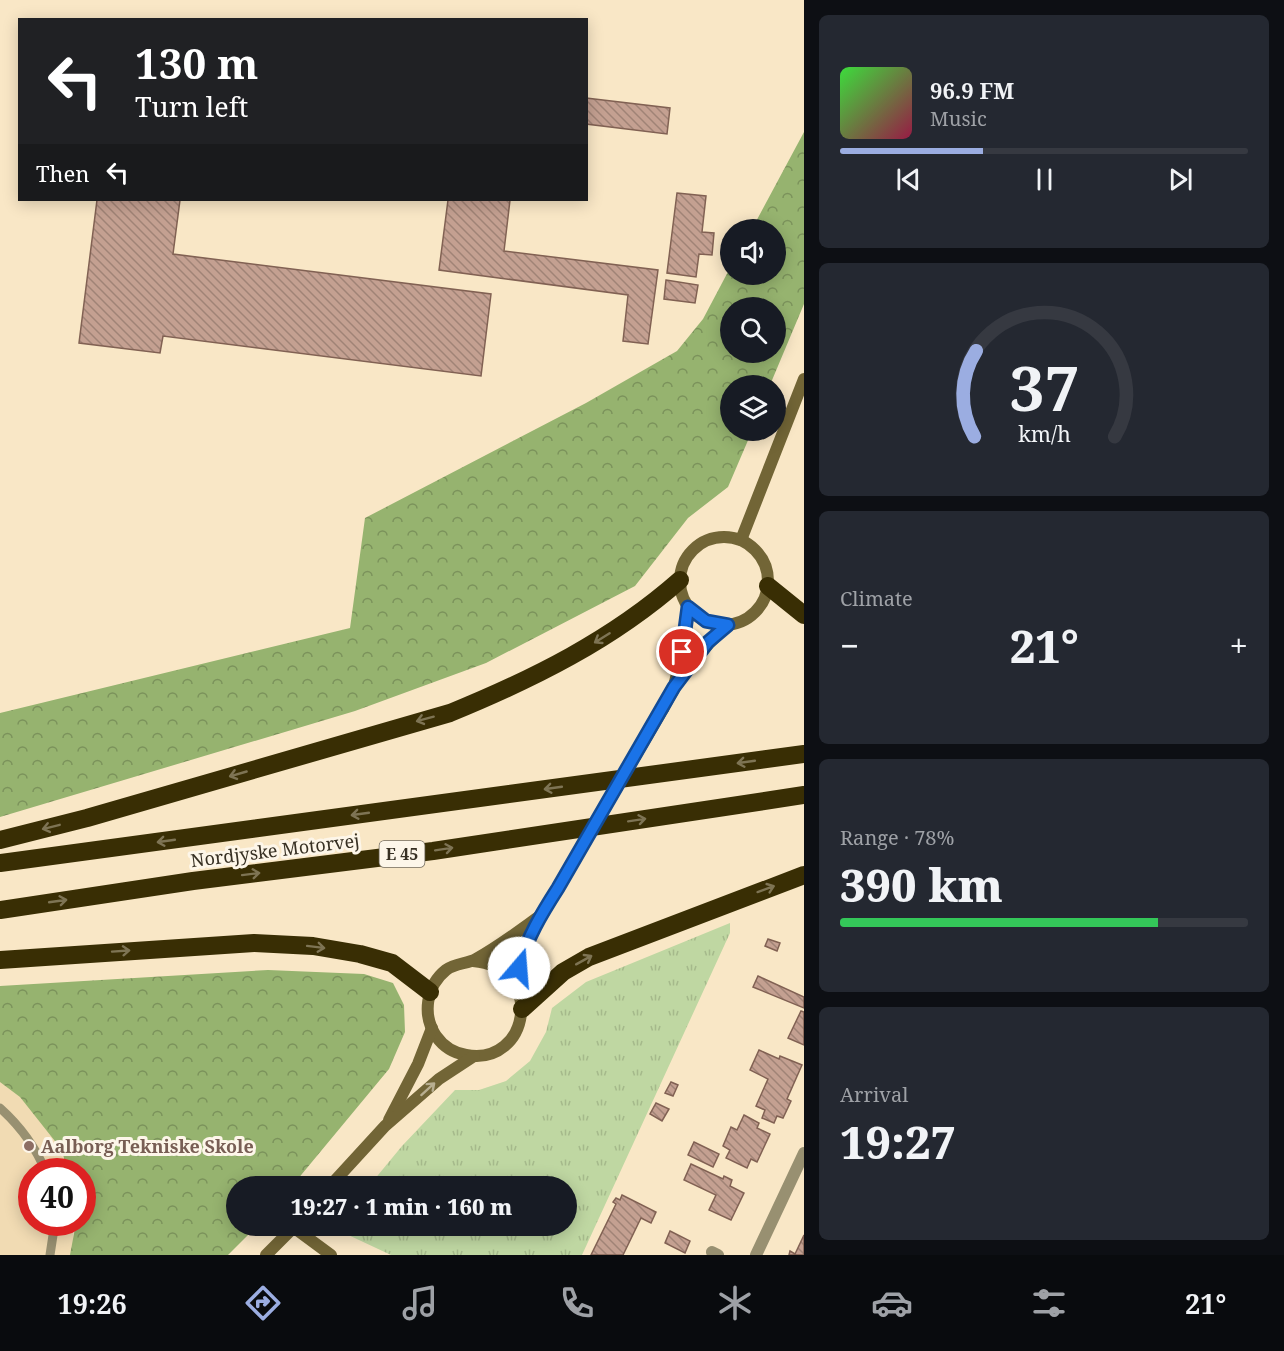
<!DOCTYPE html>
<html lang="en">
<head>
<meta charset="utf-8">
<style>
	body { margin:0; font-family:"Noto Serif",serif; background:#242831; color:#f1f3f6; height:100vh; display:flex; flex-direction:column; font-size:22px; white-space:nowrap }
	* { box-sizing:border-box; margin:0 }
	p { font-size:20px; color:#9ea1a6 }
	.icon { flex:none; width:33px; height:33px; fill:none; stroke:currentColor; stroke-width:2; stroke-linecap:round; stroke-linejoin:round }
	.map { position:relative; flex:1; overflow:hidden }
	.details { display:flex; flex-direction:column; gap:15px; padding:15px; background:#0d0f14; width:480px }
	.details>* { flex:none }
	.banner { position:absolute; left:18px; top:18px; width:570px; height:183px; border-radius:0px; box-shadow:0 3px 15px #0003; background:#202124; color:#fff; overflow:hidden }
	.controls { position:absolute; left:720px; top:219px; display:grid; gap:12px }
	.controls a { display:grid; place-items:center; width:66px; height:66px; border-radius:50%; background:#171b24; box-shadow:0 3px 15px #0003; font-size:30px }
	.speed { position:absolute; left:18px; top:1158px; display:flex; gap:12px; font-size:30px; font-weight:700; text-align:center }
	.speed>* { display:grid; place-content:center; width:78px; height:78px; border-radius:50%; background:#171b24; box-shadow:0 3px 15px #0003; line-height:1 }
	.speed .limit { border:9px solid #d22; background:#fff; color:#111 }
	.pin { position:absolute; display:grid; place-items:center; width:51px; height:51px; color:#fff; margin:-26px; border:3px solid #fff; border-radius:50%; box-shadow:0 2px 6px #0007 }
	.me { position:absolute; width:66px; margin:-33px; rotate:18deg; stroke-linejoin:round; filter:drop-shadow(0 0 4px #0008) }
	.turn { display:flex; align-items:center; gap:21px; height:126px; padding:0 18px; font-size:27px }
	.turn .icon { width:78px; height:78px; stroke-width:2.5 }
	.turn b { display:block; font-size:42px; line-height:51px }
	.then { display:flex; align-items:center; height:57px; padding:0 18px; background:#0003; gap:12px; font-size:22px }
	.big { font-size:45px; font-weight:800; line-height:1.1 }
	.details .widget { flex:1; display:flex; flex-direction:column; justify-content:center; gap:9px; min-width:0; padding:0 21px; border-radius:9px; background:#242831 }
	.details .dial { align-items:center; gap:0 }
	.dial svg { height:156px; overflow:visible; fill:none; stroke:#363941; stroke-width:7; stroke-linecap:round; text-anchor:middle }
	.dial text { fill:#f1f3f6; stroke:none }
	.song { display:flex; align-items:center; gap:18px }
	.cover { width:72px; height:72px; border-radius:9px; background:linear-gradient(135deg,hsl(120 70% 55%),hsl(340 70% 35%)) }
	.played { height:6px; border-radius:3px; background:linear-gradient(90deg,#9bade1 35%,#363941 35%) }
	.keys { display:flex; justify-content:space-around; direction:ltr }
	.heat { display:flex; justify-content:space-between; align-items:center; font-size:33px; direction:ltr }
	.charge { height:9px; border-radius:4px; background:linear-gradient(90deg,#34c759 78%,#363941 0) }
	.trip { position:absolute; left:226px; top:1176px; width:351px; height:60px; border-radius:30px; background:#171b24; box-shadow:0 3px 15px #0003; font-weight:800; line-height:60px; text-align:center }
	.tab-bar { display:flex; height:96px; justify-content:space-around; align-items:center; background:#090b0e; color:#9ea1a6 }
	.tab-bar .icon { width:42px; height:42px }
	.tab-bar .selected { color:#9bade1 }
	.tab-bar b { font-size:27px; color:#f1f3f6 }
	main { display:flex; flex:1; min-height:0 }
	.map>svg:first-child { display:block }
	.built { fill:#f1dbb3 }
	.grass { fill:url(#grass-tufts) }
	.forest { fill:url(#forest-crowns); fill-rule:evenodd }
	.building { fill:url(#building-back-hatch); stroke:#816153; stroke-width:1.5 }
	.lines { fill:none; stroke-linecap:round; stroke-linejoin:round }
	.lane { stroke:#989071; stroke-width:9 }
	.street { stroke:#989071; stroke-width:12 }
	.secondary { stroke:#726536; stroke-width:12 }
	.highway { stroke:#392e04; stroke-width:18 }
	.secondary-bridge { stroke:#726536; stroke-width:12 }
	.oneway { stroke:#7e7454 }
	.oneway2 { stroke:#b8ae90 }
	.route-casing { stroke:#114b97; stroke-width:15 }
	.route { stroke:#1a73e8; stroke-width:10 }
	.education-dot { fill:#8d6e63; stroke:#fdf6e9; stroke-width:2 }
	.labels { text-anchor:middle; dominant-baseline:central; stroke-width:6; stroke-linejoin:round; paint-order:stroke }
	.shield { fill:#fdf6e9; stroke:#726b5e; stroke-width:1.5 }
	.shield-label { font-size:16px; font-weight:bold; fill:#373023 }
	.street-label { font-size:18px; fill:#373023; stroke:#fdf6e9 }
	.education-label { font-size:18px; font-weight:bold; fill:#785e54; stroke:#fdf6e9; text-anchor:start }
</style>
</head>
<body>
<main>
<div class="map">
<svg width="804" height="1255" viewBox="0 0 804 1255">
	<defs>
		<pattern id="grass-tufts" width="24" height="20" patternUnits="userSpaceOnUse" patternTransform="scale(1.5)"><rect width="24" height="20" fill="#bfd7a2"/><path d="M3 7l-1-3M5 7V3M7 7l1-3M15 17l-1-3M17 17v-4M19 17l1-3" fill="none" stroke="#a5b98b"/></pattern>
		<pattern id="forest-crowns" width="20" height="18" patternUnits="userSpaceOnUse" patternTransform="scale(1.5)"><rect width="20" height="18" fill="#96b36f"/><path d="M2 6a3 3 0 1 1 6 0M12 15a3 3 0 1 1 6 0" fill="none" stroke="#7b925b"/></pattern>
		<pattern id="building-back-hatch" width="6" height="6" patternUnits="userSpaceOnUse" patternTransform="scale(1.5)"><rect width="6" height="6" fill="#c4a091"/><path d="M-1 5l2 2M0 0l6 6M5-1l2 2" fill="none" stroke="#a08376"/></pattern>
	</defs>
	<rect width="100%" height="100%" fill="#f9e7c6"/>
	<polygon class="built" points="0,1077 48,1120 68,1171 32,1172 32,1222 73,1223 73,1255 0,1255"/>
	<polygon class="grass" points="730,923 730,933 582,1255 391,1255 344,1233 343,1226 567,1226 567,1186 369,1186 402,1146 455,1090 479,1090 506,1081 530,1061 546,1032 552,1008 586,982"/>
	<g class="forest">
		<path d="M804,132V304L770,385L730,386V430L752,431L728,487L688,518L635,586L486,663L355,711L0,817V713L350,628L365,518L586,403L677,351L703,319L730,268V274H776V230L752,229ZM730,308H776V352H730Z"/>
		<polygon points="268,970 364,974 393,983 404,1005 405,1032 389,1069 292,1186 237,1186 237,1226 257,1226 228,1255 70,1255 76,1223 82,1222 82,1172 67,1171 62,1150 20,1097 0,1082 0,986"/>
	</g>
	<g class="building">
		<polygon points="586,98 670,108 667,134 586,124"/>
		<polygon points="677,193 706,196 702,232 714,233 712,255 699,254 696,277 667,273"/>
		<polygon points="97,200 180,200 173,254 491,294 481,376 163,336 160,353 79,343"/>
		<polygon points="448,200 510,200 504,251 658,270 648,344 623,341 628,295 439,270"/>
		<polygon points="666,280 698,285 695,303 664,299"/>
		<polygon points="768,939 780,943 777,951 765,946"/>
		<polygon points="758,976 804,997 804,1008 753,987"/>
		<polygon points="801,1011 804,1012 804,1045 788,1038"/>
		<polygon points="759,1050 779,1059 780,1056 802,1065 787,1099 791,1101 783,1118 777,1116 774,1123 762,1118 765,1110 756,1106 768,1079 750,1070"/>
		<polygon points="671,1082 678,1085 673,1096 665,1093"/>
		<polygon points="656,1103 669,1109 662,1121 650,1114"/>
		<polygon points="744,1115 759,1123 757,1128 770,1134 757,1162 751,1159 747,1168 726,1158 730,1150 723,1146 731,1127 737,1130"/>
		<polygon points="694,1142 719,1154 713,1167 688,1155"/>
		<polygon points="691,1164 723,1179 724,1176 732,1180 730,1186 744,1193 731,1220 709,1210 716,1195 684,1180"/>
		<polygon points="622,1195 656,1212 651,1223 641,1218 623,1255 591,1255 616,1204 613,1202 616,1198 620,1200"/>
		<polygon points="670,1231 690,1241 685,1253 665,1243"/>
		<polygon points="804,1235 804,1255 789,1255 790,1251 795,1254"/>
	</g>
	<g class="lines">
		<g class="lane">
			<path d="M0,1108C19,1125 36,1148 46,1172"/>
			<polyline points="50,1255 55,1222"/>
		</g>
		<g class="street">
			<polyline points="712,1252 718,1255"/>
			<polyline points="756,1255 804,1153"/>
		</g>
		<g class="secondary">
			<circle cx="724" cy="581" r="44"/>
			<polyline points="741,540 804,379"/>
			<polyline points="675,682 686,635 688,607"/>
			<path d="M663,709C679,677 701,649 728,625"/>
			<path d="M473,961C546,967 530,1067 466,1055C454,1053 443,1046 436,1036C422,1015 426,986 446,970C455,963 467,964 476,959C498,947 519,931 540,916"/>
			<path d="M516,984C524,945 536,921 558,888"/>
			<polyline points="389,1120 418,1064 432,1028"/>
			<polyline points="330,1186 385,1126 439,1079 474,1056"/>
			<polyline points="293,1227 331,1255"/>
			<polyline points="266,1255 295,1226"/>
		</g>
		<g class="highway">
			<polyline points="768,586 804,615"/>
			<path d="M0,840L87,818L450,713C533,679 612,640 680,580"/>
			<polyline points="0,863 804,754"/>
			<polyline points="0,910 193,881 433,851 804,795"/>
			<polyline points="0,960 254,943 313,946 360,954 392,963 430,992"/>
			<polyline points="522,1009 563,972 589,957 804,875"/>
		</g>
		<polyline class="secondary-bridge" points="558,888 663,709"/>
	</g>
	<defs><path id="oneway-shaft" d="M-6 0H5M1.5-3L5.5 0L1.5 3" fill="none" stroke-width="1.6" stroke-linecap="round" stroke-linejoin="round" transform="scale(1.5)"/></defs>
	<g class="oneway">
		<use href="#oneway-shaft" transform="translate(602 638) rotate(148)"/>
		<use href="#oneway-shaft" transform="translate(425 719) rotate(165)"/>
		<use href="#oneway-shaft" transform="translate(746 762) rotate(172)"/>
		<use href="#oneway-shaft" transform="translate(238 774) rotate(164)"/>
		<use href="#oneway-shaft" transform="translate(553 788) rotate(172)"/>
		<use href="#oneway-shaft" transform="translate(360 814) rotate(172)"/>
		<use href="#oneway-shaft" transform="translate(637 820) rotate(-9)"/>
		<use href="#oneway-shaft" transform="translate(51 827) rotate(166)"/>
		<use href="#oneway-shaft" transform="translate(166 841) rotate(172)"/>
		<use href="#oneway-shaft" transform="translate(444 849) rotate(-9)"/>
		<use href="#oneway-shaft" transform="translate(251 874) rotate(-7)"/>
		<use href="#oneway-shaft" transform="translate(766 889) rotate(-20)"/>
		<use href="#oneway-shaft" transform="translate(58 901) rotate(-8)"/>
		<use href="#oneway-shaft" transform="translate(316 947) rotate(7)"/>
		<use href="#oneway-shaft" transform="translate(121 951) rotate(-4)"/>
		<use href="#oneway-shaft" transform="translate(584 960) rotate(-29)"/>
	</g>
	<use class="oneway2" href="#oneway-shaft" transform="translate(428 1089) rotate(-42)"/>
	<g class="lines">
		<g class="route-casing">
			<path id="route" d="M519,968C526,939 542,913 558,888L674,687L708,642L728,625L706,621L688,607L682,652"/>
		</g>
		<use href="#route" class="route"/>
	</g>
	<circle class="education-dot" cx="29" cy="1146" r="6"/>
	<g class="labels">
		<rect class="shield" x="379.5" y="841" width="45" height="26" rx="4.5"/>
		<g class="shield-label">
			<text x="402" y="854">E 45</text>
		</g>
		<g class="street-label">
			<text transform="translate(275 850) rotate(-7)">Nordjyske Motorvej</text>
		</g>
		<g class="education-label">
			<text x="41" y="1146">Aalborg Tekniske Skole</text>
		</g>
	</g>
</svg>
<div class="controls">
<a><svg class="icon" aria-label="sound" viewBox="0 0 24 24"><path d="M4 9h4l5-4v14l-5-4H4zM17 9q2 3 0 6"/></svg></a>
<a><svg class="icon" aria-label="search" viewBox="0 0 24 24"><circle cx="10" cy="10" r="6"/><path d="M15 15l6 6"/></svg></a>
<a><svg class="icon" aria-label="layers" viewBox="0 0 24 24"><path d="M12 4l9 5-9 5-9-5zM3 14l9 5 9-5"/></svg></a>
</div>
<div class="speed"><div class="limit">40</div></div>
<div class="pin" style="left:682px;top:652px;background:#d93025"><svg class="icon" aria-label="arrive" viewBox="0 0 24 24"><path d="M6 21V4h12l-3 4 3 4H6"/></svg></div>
<svg class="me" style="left:519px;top:968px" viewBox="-20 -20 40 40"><circle r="19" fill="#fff"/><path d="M0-13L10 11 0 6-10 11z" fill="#1a73e8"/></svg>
<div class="trip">19:27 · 1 min · 160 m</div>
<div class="banner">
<div class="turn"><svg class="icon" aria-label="left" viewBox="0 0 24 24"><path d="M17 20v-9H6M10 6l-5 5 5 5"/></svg><div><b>130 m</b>Turn left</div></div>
<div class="then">Then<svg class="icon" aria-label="left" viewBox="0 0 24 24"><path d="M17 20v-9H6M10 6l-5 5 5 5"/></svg></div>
</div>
</div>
<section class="details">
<div class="widget">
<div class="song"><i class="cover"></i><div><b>96.9 FM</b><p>Music</p></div></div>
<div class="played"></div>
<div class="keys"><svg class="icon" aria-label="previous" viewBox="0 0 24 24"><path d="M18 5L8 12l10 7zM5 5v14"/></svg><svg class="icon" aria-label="pause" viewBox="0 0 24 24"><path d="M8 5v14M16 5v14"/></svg><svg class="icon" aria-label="next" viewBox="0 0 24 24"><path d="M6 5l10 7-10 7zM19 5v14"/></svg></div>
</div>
<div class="widget dial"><svg viewBox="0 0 100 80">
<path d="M14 69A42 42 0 1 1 86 69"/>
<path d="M14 69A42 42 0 0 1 15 25" stroke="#9bade1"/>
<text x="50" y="56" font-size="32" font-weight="700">37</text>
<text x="50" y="72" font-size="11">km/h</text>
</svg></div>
<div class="widget"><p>Climate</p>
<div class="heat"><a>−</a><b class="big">21°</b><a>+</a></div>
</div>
<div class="widget"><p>Range · 78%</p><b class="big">390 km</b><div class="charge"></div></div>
<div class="widget"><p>Arrival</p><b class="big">19:27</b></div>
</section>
</main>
<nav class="tab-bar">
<b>19:26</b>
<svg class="icon selected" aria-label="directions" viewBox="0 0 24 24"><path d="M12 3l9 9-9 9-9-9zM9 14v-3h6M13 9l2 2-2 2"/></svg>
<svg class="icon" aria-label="music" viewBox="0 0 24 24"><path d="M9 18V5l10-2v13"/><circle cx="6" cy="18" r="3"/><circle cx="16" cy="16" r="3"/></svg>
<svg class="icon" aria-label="phone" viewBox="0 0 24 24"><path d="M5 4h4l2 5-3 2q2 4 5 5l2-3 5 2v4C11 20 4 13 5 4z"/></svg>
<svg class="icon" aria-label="climate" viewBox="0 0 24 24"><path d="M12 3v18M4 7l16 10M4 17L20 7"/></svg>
<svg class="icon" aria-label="car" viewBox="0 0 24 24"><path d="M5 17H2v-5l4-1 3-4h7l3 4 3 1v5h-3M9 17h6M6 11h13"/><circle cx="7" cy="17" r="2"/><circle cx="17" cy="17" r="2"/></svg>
<svg class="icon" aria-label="filters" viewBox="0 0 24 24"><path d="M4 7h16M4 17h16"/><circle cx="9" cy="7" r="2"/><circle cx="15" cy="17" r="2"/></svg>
<b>21°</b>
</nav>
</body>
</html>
